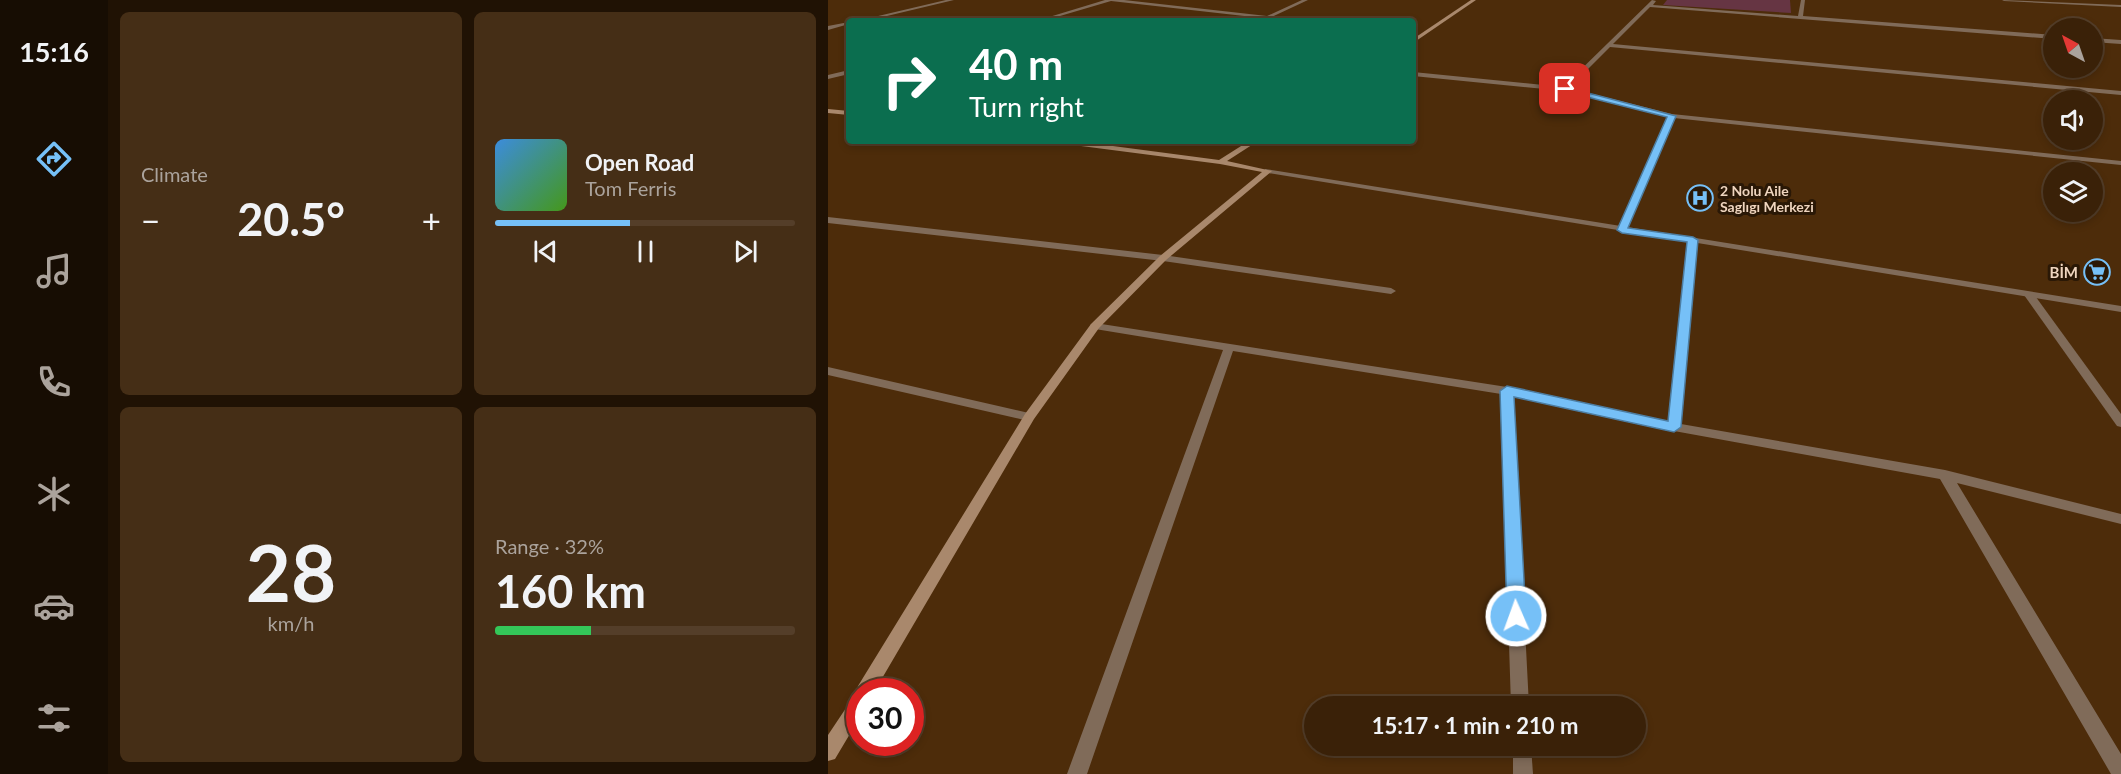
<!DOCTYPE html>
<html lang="en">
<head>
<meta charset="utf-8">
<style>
	body { margin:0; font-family:Lato,sans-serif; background:#452e16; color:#f1f3f6; height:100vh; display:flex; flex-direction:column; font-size:22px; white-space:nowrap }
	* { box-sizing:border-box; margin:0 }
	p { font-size:20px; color:#aba39c }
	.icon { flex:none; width:33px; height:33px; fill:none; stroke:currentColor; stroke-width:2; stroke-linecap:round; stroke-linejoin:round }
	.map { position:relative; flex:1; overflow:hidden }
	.sheet { display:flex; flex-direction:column; gap:12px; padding:12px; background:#201204; width:720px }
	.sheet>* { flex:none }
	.guide { position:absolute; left:18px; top:18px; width:570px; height:126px; border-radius:6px; box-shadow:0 3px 9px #0003,0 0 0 2px #543e29; background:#0b6e4f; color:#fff; overflow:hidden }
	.needle { width:39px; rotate:320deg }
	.tools { position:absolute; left:1215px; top:18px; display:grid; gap:12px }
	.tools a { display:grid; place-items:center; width:60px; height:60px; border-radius:50%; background:#3a2108; box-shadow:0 3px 9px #0003,0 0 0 2px #543e29; font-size:30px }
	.speed { position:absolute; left:18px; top:678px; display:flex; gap:12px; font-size:30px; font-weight:700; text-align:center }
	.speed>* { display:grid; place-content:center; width:78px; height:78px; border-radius:50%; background:#3a2108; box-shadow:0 3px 9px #0003,0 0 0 2px #543e29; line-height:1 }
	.speed .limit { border:9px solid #d22; background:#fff; color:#111 }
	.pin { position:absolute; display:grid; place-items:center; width:51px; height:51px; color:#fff; margin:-26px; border-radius:12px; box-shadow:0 3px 9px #0006 }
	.me { position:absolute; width:66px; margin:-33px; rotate:358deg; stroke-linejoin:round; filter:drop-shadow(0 0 4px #0008) }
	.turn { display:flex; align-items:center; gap:21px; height:126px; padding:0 24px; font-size:27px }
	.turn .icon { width:78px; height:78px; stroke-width:2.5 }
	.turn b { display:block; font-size:42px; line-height:51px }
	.big { font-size:45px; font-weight:700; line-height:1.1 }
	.sheet .tile { flex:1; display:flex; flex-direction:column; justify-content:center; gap:9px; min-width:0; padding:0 21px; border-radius:9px; background:#452e16 }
	.sheet .dial { align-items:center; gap:0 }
	.dial b { font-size:78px; line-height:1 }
	.song { display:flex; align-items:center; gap:18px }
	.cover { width:72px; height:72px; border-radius:9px; background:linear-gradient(135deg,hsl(210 70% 55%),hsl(100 70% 35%)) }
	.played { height:6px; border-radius:3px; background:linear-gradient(90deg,#76c0f7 45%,#543e29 45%) }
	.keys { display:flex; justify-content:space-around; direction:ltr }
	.heat { display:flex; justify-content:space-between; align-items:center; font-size:33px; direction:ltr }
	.charge { height:9px; border-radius:4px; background:linear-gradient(90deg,#34c759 32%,#543e29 0) }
	.sheet .tiles { flex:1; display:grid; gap:12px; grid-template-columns:repeat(2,1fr) }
	.trip { position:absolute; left:476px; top:696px; width:342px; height:60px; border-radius:30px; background:#3a2108; box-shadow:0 3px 9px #0003,0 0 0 2px #543e29; font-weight:700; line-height:60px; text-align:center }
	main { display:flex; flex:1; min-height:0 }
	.menu { display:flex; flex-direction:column; width:108px; justify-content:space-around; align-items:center; background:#170d03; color:#aba39c }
	.menu .icon { width:42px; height:42px }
	.menu .current { color:#76c0f7 }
	.menu b { font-size:27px; color:#f1f3f6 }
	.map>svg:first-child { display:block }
	.green { fill:#663543 }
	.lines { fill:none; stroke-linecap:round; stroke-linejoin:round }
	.minor { fill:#806b59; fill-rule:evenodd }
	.tertiary { fill:#806b59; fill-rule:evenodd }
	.secondary { fill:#a9886c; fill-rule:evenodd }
	.route { fill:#76c0f7; stroke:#4d7da1; stroke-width:1.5 }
	.labels { text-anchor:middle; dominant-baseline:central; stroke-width:6; stroke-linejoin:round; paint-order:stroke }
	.far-poi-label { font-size:14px; font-weight:bold; fill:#efd5bf; stroke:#2a1806; text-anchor:start }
	.poi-label { font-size:15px; font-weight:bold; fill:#efd5bf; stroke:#2a1806; text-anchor:end }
</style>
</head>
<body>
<main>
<nav class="menu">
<b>15:16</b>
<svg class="icon current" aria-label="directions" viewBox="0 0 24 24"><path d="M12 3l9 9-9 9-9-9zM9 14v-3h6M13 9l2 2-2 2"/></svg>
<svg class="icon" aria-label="music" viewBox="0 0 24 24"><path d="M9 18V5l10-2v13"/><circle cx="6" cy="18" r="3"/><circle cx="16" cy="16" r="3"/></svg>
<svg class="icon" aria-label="phone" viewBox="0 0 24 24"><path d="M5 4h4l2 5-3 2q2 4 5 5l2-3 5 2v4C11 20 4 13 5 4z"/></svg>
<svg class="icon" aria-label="climate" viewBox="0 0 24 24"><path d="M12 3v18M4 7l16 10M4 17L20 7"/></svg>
<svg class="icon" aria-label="car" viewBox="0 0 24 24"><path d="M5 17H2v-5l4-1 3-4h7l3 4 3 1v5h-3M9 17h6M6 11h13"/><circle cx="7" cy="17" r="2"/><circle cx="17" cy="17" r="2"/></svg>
<svg class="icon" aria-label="filters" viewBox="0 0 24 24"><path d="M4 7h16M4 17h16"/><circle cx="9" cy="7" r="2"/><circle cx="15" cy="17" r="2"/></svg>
</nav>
<section class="sheet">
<div class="tiles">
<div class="tile"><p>Climate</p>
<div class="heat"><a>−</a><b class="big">20.5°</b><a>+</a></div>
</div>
<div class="tile">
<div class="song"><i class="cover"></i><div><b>Open Road</b><p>Tom Ferris</p></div></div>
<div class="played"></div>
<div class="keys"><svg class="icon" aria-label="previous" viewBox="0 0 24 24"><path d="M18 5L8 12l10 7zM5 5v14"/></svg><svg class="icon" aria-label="pause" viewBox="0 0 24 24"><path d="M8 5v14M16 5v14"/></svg><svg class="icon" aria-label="next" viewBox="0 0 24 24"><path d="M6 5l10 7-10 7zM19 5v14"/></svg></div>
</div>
<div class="tile dial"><b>28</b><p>km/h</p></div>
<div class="tile"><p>Range · 32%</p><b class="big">160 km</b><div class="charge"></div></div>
</div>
</section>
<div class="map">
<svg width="1293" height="774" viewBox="0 0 1293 774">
	<rect width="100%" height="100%" fill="#4d2c0a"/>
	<polygon class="green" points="839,0 962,0 963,13 835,5"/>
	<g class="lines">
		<g class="minor">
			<polygon points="118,0 126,0 38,21 29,21"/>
			<polygon points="277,0 296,0 439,16 474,0 480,0 435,21 431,20 434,18 283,1 215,21 208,21"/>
			<polygon points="824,0 828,1 825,5 970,16 973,0 977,0 975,16 1226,35 1226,39 822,7 785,44 1293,91 1293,95 782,47 741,88 844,114 1293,161 1293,165 846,118 798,230 794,233 790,230 840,117 737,91 585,76 585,72 735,87"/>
			<polygon points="1174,0 1293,5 1293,7 1176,1"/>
			<polygon points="21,22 21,24 0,30 0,26"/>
			<polygon points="1264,38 1293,40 1293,44 1264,42"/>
			<polygon points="21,70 21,74 0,79 0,75"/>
			<polygon points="0,217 335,255 563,288 568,291 563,294 335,261 0,223"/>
			<polygon points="865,237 870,240 853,424 1117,470 1293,514 1293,524 1129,483 1293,754 1293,774 1283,774 1112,479 846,431 685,396 701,706 683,706 673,394 405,351 259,774 239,774 395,350 267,329 262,326 263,324 267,323 679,387 840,422 860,240"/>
			<polygon points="1201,292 1205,293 1293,414 1293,427 1289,426 1196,295"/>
			<polygon points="0,367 201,413 207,417 201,421 0,375"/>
			<polygon points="685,746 703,746 705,774 685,774"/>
		</g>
		<polygon class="tertiary" points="437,169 1293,306 1293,312 440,173 436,171"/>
		<g class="secondary">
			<polygon points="643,0 648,0 585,43 585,39"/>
			<polygon points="0,109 21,111 21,115 0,113"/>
			<polygon points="226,141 247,141 391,160 421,141 430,141 399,161 444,171 338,260 271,328 206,419 46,692 32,692 32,717 7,759 0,761 0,735 28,693 30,686 197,414 263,324 332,256 434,172 392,164 230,143"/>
		</g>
	</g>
	<polygon class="route" points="737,87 848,116 800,228 865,237 870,240 853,427 846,432 686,397 698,616 695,622 688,624 682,622 679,616 672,391 679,386 840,421 859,242 794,233 789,230 839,117 735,91"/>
	<defs>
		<g id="hospital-ring" transform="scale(1.35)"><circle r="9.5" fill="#2a1806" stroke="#76c0f7" stroke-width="1.5"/><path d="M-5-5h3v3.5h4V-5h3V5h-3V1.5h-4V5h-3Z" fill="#76c0f7"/></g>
		<g id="supermarket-ring" transform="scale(1.35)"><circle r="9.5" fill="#2a1806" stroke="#76c0f7" stroke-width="1.5"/><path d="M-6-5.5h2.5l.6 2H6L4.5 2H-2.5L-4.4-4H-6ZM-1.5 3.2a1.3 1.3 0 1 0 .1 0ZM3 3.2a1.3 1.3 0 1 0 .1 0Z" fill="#76c0f7"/></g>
	</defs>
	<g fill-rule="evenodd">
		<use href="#hospital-ring" x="872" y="198"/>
		<use href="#supermarket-ring" x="1269" y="272"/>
	</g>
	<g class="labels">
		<g class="far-poi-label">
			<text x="892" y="190">2 Nolu Aile<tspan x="892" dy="16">Saglıgı Merkezi</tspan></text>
		</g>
		<g class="poi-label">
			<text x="1250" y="272">BİM</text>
		</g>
	</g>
</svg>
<div class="tools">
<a><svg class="needle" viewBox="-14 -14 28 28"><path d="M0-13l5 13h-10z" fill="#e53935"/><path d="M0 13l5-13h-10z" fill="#aba39c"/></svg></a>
<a><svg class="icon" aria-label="sound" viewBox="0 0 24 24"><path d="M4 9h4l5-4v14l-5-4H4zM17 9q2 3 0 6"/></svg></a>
<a><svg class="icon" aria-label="layers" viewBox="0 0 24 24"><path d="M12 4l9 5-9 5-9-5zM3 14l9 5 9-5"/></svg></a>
</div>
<div class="speed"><div class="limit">30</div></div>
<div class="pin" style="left:737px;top:89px;background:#d93025"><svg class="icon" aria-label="arrive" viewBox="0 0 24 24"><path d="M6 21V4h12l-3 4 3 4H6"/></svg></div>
<svg class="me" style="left:688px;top:616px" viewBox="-20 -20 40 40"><circle r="17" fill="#76c0f7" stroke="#fff" stroke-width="3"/><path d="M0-11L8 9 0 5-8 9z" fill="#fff"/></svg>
<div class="trip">15:17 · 1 min · 210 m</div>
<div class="guide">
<div class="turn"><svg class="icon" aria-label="right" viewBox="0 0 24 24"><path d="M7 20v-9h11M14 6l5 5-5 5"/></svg><div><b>40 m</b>Turn right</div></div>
</div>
</div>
</main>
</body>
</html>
